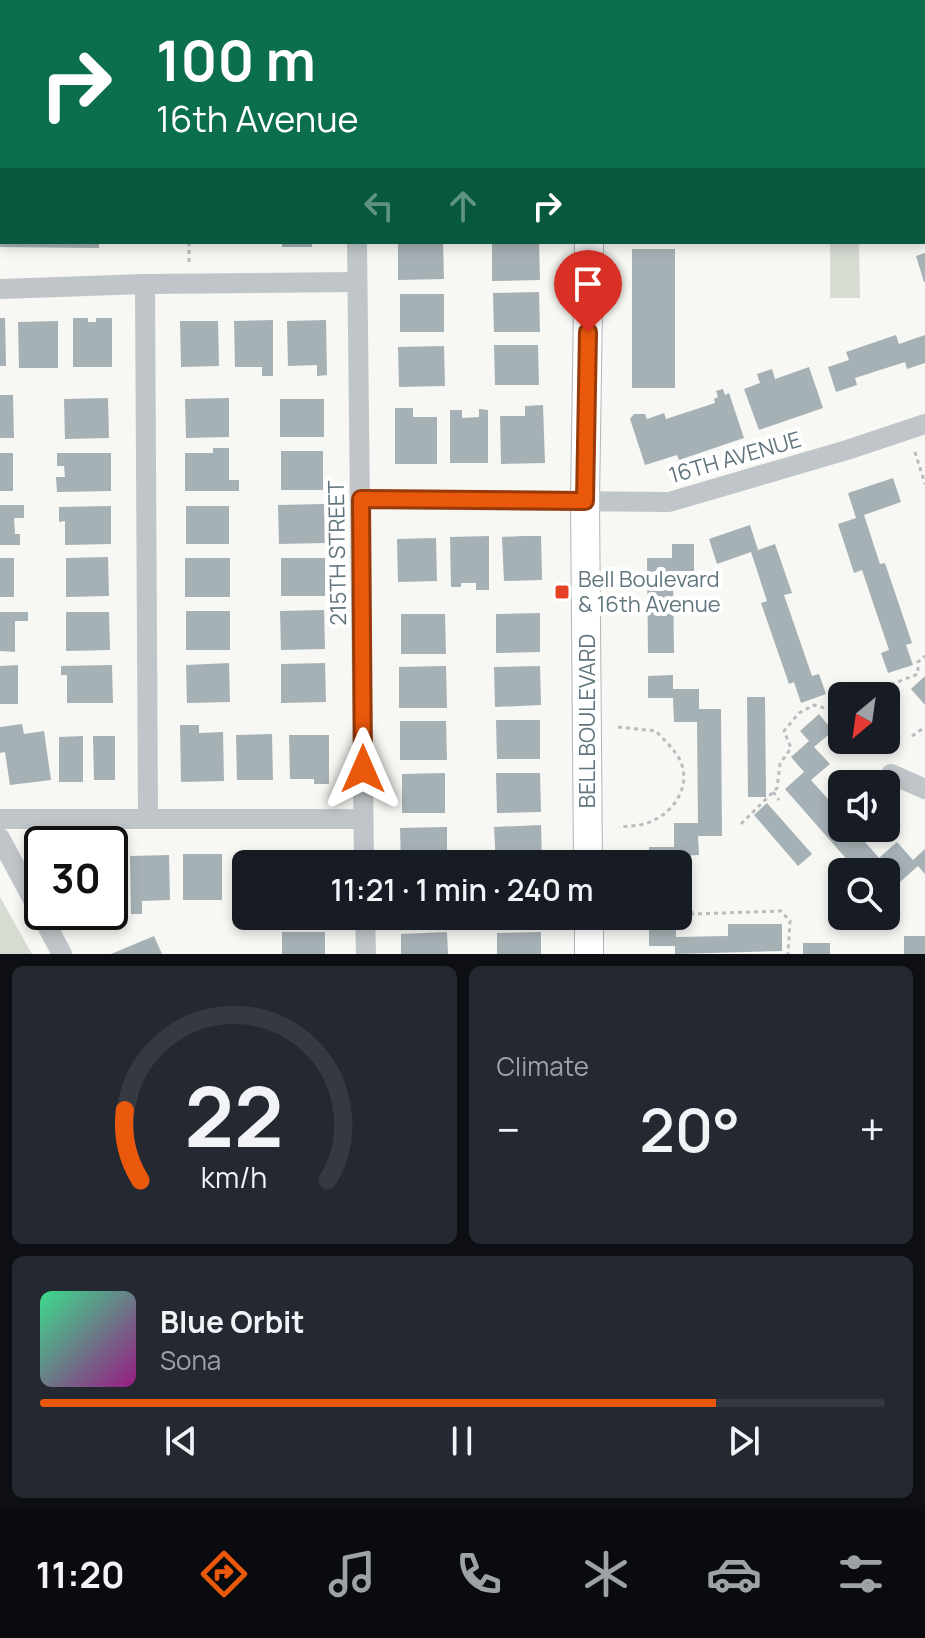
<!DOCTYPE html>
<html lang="en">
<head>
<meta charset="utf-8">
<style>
	body { margin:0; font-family:Manrope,sans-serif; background:#242831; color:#f1f3f6; height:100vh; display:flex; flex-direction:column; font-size:30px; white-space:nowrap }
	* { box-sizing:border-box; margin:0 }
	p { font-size:26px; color:#9ea1a6 }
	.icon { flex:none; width:44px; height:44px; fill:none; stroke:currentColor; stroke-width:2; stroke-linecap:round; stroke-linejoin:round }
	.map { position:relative; height:954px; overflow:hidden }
	.drawer { display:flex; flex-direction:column; gap:12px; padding:12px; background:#0d0f14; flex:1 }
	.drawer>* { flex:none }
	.top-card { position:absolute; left:0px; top:0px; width:926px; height:244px; box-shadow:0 4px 12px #0003; background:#0b6e4f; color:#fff; overflow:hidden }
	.needle { width:52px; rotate:209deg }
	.controls { position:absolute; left:828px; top:682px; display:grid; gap:16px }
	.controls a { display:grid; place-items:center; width:72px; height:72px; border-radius:12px; background:#171b24; box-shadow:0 4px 12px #0003; font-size:40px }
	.speed { position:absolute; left:24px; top:826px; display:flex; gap:16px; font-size:40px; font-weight:700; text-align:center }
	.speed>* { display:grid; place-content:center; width:104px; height:104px; border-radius:50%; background:#171b24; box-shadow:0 4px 12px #0003; line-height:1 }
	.speed .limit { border:4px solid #111; border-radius:12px; background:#fff; color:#111 }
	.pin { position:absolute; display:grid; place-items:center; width:68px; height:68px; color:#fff; margin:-82px -34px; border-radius:50% 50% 50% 0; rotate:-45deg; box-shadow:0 0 8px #0007 }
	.pin .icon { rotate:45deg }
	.me { position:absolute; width:88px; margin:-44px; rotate:0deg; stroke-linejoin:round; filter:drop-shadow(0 0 6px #0008) }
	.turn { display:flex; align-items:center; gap:28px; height:168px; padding:0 24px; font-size:36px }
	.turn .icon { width:104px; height:104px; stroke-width:2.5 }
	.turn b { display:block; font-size:56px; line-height:68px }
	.lanes { display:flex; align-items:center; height:76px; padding:0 24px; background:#0003; justify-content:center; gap:40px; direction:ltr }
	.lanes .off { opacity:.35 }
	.big { font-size:60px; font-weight:600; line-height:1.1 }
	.drawer .widget { flex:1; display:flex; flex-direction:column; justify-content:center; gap:12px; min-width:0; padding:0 28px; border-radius:12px; background:#242831 }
	.drawer .dial { align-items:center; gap:0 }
	.dial svg { height:208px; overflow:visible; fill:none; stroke:#363941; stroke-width:7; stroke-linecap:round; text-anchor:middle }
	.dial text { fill:#f1f3f6; stroke:none }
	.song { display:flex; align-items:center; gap:24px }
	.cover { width:96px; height:96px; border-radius:12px; background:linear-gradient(135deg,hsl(150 70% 55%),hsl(310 70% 35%)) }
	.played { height:8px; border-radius:4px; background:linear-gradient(90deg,#ea580c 80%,#363941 80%) }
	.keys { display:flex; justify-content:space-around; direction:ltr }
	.heat { display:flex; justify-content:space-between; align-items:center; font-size:44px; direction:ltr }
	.drawer .tiles { flex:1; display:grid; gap:12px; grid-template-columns:1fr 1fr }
	.widget:last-child { grid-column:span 2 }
	.trip { position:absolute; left:232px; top:850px; width:460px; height:80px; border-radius:12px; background:#171b24; box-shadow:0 4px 12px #0003; font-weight:600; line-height:80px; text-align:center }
	.tab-bar { display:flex; height:128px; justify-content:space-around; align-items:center; background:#090b0e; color:#9ea1a6 }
	.tab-bar .icon { width:56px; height:56px }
	.tab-bar .on { color:#ea580c }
	.tab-bar b { font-size:36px; color:#f1f3f6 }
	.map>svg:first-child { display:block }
	.green { fill:#d7dcd3 }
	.building { fill:#a6b1b5 }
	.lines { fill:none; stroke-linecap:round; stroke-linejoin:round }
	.secondary-casing { stroke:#afb7bb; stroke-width:30 }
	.path { stroke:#b9bdbf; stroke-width:3; stroke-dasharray:4 4; stroke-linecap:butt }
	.street { stroke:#bfc5c8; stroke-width:20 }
	.secondary { stroke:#fff; stroke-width:28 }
	.route-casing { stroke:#983908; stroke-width:20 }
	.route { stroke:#ea580c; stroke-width:14 }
	.poi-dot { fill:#e54225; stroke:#fff; stroke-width:3 }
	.labels { text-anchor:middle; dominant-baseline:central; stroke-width:8; stroke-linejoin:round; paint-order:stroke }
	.street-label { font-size:22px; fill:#61757f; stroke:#fff }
	.poi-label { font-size:22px; fill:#61757f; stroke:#fff; text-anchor:start }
</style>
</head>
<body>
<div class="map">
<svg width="925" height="954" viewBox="0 0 925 954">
	<rect width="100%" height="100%" fill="#f7f7f3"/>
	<g class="green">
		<polygon points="830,242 859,242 860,298 830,298"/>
		<polygon points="0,897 32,954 0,954"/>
	</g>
	<g class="building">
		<polygon points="0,242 99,242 99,248 0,247"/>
		<rect x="282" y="242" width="30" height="5"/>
		<polygon points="398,242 443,242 444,279 398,280"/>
		<polygon points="492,242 539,242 540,280 492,281"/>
		<rect x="632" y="249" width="43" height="139"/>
		<polygon points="925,253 925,282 924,282 916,256"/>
		<polygon points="539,292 540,332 494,332 493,293"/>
		<rect x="400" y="294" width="44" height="38"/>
		<polygon points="0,318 5,318 6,366 0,366"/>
		<polygon points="73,318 88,318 88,322 96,322 96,318 112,318 112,367 73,367"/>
		<polygon points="273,320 273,376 262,376 262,367 235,367 234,321"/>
		<polygon points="326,320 327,375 317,376 317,365 288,366 287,321"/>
		<polygon points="58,321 58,368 19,368 18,322"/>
		<polygon points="180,321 218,321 219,366 181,367"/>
		<polygon points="896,335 899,344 925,335 925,363 907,369 905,362 855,378 857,385 836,392 828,367 849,360 846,352"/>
		<polygon points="494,345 538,345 539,385 495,385"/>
		<polygon points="444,346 445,386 399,387 398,347"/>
		<polygon points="809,367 823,408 759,430 744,389 760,383 757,374 772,369 775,379"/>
		<polygon points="723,389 725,395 729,393 744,438 679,460 677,455 645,465 630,419 634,414 645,414 647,419 664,413 666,419 715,403 714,399 718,397 716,391"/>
		<polygon points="0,395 13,395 14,438 0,438"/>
		<polygon points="108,398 109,438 65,439 64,399"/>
		<polygon points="229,398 229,437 186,438 185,399"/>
		<rect x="280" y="399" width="44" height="38"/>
		<polygon points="543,405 545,463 501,464 500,416 525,416 525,406"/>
		<polygon points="395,408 413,408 413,417 437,417 437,464 395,464"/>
		<polygon points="479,409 488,410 488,463 450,463 450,410 462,410 462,418 479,417"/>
		<polygon points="213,448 229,448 229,480 239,480 239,491 185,491 185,453 213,453"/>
		<rect x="281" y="451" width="42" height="39"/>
		<rect x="0" y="453" width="13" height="38"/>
		<polygon points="57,453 111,453 111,491 57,492 56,477 65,477 64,466 57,466"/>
		<polygon points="893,478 901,502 864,515 880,564 885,563 912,643 906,645 913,665 888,673 881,653 889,650 862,570 854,573 838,524 856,518 848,493"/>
		<polygon points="324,504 325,543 279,544 278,505"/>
		<polygon points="0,505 24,505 24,518 14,518 15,534 20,534 20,545 0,545"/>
		<polygon points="111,506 111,544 65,545 65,521 59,522 59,507"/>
		<rect x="186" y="506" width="43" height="38"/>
		<polygon points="750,525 758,550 775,544 792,593 784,595 812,676 819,674 826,694 801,703 794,682 789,684 761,603 767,601 751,552 717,564 709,539"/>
		<polygon points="489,536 489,590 476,590 476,583 461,583 461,587 451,587 450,537"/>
		<polygon points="523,536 541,536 542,580 504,581 502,537"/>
		<polygon points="436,538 437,581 398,582 397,539"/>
		<polygon points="672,544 694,544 694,571 673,571 674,653 648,653 647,558 672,558"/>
		<polygon points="108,557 109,596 66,597 66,558"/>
		<rect x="0" y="558" width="14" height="39"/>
		<rect x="185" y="558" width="45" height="39"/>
		<rect x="281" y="558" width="44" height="38"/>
		<polygon points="324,610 325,649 281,650 280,611"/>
		<rect x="186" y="611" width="44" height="39"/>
		<polygon points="0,612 28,612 28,621 15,621 15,652 0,651"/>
		<polygon points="66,612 109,612 110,650 66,651"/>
		<polygon points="540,613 540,652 496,653 496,614"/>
		<polygon points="401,614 445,614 446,654 401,654"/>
		<polygon points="229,663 230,702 187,703 186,665"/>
		<polygon points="325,663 326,702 281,703 281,664"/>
		<polygon points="18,665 18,704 0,704 0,666"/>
		<polygon points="112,665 113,703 67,703 67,675 61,675 61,666"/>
		<polygon points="446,666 447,708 399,708 399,667"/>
		<polygon points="540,666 541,705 495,707 494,667"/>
		<polygon points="673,675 673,689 699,689 699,709 721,709 722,836 698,836 699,855 674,856 674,864 649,864 649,847 674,847 674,823 698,823 697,722 674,722 673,698 648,698 648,676"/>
		<polygon points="925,676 925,705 911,689"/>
		<polygon points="747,697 765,697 766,797 748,797"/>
		<polygon points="819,714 833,731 814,747 830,764 811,780 842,815 842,828 853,828 879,858 897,842 913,860 925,849 925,874 918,866 900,882 887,867 881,872 858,872 785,789 804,772 791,757 809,741 800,731"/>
		<polygon points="496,720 540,720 540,759 497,759"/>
		<polygon points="400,721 446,721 447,760 400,760"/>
		<polygon points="22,724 24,734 44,731 51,780 10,785 5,752 0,753 0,727"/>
		<polygon points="180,725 199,725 199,733 223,732 224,781 181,782"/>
		<polygon points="272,734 273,780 237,780 236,735"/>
		<polygon points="289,735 329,735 329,784 314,784 314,779 290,779"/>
		<polygon points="83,736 83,782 59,782 59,737"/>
		<polygon points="93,736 115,736 115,780 94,780"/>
		<polygon points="445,773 445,813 402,813 402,774"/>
		<polygon points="496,773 540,773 541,812 497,813"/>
		<polygon points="767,803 812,854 798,866 754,815"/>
		<polygon points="541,825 542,864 496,864 494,827"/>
		<polygon points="447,827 447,864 401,864 400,828"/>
		<polygon points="307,853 331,853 331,864 288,864 288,854"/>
		<polygon points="118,854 118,902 110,902 110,855"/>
		<rect x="183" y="854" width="39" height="46"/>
		<polygon points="169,855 170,900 142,901 142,914 131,914 130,856"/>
		<polygon points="237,855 275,855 275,864 246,864 246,900 237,900"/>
		<polygon points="402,916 446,916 446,919 402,920"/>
		<polygon points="649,916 676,916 676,937 728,936 728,924 782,924 782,951 675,954 675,946 649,946"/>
		<rect x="282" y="932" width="43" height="22"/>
		<polygon points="447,932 448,954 401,954 401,934"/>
		<polygon points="541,932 541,954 497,954 497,933"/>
		<polygon points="154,936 162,954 111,954"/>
		<rect x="904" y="936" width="21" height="18"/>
		<rect x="803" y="943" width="27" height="11"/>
	</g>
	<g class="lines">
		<g class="secondary-casing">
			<g id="secondary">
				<polyline points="592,2 592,0"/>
				<polyline points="588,864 585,501 589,242"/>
				<polyline points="589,916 589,954"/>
			</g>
		</g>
		<g class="path">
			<polyline points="35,0 35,2"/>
			<polyline points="59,0 59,2"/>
			<polyline points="717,0 717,2"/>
			<polyline points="870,0 870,2"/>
			<polyline points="144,2 144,0"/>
			<polyline points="162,2 163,0"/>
			<polyline points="210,2 210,0"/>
			<polyline points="924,19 925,19"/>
			<polyline points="0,37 2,37"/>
			<polyline points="0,205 2,205"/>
			<polyline points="189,242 189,263"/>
			<polyline points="915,452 925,484"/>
			<polyline points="861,696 918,674 918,662 925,656"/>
			<path d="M618,727L656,731C663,739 671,746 677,755C694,781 677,811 650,822C641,826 629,826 619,827"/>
			<polyline points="912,736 925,727"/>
			<polyline points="773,792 779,800"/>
			<polyline points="741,824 777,788 780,764 791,748 784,731 799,713 814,705 831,710 842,705"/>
			<polyline points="685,883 681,894 693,914 781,911 790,921 788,954"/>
		</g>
		<g class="street">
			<polyline points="360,2 360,0"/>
			<polyline points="357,242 364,864"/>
			<polyline points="145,284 148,817"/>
			<polyline points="0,289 145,284 357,282"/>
			<polyline points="361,499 669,502 847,450 925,424"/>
			<polyline points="891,774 925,789"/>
			<polyline points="0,819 363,819"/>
			<polyline points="0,838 62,954"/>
			<polyline points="365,916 366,954"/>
		</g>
		<use href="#secondary" class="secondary"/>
	</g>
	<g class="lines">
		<g class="route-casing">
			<polyline id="route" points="363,769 361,499 585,501 588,332"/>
		</g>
		<use href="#route" class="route"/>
	</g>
	<rect class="poi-dot" x="554" y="584" width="16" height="16" rx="4"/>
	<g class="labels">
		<g class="street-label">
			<text transform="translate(735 457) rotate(-16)">16TH AVENUE</text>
			<text transform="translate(337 553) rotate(-91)">215TH STREET</text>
			<text transform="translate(587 721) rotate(-90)">BELL BOULEVARD</text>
		</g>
		<g class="poi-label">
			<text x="578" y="579">Bell Boulevard<tspan x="578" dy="25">&amp; 16th Avenue</tspan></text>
		</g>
	</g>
</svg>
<div class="controls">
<a><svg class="needle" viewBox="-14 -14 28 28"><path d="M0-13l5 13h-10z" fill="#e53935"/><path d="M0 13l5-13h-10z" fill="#9ea1a6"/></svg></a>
<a><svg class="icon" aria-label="sound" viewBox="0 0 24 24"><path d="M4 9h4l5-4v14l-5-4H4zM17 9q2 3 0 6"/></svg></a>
<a><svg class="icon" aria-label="search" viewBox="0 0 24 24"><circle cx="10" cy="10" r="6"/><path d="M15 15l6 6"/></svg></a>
</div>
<div class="speed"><div class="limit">30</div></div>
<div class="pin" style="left:588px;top:332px;background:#d93025"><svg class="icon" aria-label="arrive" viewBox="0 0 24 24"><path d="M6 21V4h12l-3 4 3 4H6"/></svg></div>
<svg class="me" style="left:363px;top:769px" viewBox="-20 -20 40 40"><path d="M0-17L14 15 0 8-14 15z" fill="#ea580c" stroke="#fff" stroke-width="4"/></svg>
<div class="trip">11:21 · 1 min · 240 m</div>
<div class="top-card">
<div class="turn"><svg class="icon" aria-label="right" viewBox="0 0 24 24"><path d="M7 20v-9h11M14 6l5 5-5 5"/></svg><div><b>100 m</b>16th Avenue</div></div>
<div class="lanes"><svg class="icon off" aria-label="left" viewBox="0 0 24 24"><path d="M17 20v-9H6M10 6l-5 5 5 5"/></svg><svg class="icon off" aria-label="ahead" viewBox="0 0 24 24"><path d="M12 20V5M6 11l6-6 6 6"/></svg><svg class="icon" aria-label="right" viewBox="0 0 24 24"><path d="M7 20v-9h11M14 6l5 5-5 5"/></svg></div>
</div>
</div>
<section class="drawer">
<div class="tiles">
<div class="widget dial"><svg viewBox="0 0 100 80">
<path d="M14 69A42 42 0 1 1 86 69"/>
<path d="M14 69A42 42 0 0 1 8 42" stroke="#ea580c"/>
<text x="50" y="56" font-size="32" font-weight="700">22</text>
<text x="50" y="72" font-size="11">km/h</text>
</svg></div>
<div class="widget"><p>Climate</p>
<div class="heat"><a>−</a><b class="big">20°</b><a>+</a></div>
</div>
<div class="widget">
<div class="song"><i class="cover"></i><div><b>Blue Orbit</b><p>Sona</p></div></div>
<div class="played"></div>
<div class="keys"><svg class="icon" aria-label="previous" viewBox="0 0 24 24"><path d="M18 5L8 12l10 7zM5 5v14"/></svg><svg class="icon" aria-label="pause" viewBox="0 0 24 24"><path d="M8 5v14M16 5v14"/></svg><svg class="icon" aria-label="next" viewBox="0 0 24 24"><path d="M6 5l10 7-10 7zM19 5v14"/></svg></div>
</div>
</div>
</section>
<nav class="tab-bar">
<b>11:20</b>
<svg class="icon on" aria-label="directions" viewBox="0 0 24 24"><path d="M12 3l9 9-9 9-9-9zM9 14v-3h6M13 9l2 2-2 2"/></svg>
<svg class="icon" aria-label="music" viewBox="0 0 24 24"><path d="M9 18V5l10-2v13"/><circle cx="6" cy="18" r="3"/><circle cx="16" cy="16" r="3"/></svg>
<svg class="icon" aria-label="phone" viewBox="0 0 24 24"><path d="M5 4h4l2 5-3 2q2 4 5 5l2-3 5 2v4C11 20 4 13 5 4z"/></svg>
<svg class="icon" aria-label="climate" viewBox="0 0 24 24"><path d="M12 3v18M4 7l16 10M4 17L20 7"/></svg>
<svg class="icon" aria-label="car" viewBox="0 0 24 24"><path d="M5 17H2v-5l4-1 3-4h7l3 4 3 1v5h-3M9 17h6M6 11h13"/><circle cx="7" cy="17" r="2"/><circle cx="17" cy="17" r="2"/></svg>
<svg class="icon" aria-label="filters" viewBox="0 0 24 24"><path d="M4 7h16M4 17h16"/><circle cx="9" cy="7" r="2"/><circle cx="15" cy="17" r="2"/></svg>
</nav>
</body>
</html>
